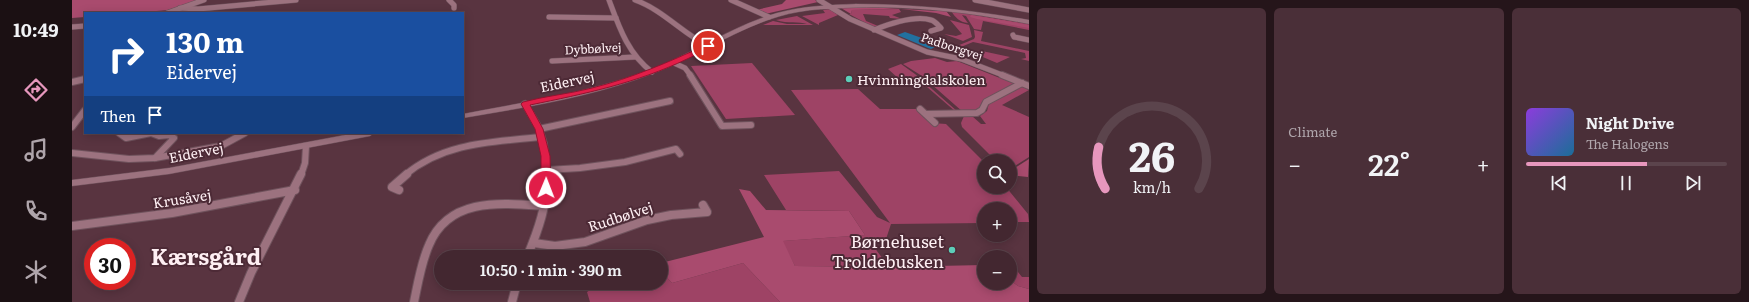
<!DOCTYPE html>
<html lang="en">
<head>
<meta charset="utf-8">
<style>
	body { margin:0; font-family:Literata,serif; background:#4a2f38; color:#f1f3f6; height:100vh; display:flex; flex-direction:column; font-size:15px; white-space:nowrap }
	* { box-sizing:border-box; margin:0 }
	p { font-size:13px; color:#afa5ab }
	.icon { flex:none; width:22px; height:22px; fill:none; stroke:currentColor; stroke-width:2; stroke-linecap:round; stroke-linejoin:round }
	.map { position:relative; flex:1; overflow:hidden }
	.drawer { display:flex; flex-direction:column; gap:8px; padding:8px; background:#25151a; width:720px }
	.drawer>* { flex:none }
	.top-card { position:absolute; left:12px; top:12px; width:380px; height:122px; border-radius:0px; box-shadow:0 2px 10px #0003,0 0 0 1px #5b444c; background:#1a4fa0; color:#fff; overflow:hidden }
	.tools { position:absolute; left:905px; top:154px; display:grid; gap:8px }
	.tools a { display:grid; place-items:center; width:40px; height:40px; border-radius:50%; background:#432730; box-shadow:0 2px 10px #0003,0 0 0 1px #5b444c; font-size:20px }
	.speed { position:absolute; left:12px; top:238px; display:flex; gap:8px; font-size:20px; font-weight:700; text-align:center }
	.speed>* { display:grid; place-content:center; width:52px; height:52px; border-radius:50%; background:#432730; box-shadow:0 2px 10px #0003,0 0 0 1px #5b444c; line-height:1 }
	.speed .limit { border:6px solid #d22; background:#fff; color:#111 }
	.pin { position:absolute; display:grid; place-items:center; width:34px; height:34px; color:#fff; margin:-17px; border:2px solid #fff; border-radius:50%; box-shadow:0 1px 4px #0007 }
	.me { position:absolute; width:44px; margin:-22px; rotate:1deg; stroke-linejoin:round; filter:drop-shadow(0 0 3px #0008) }
	.turn { display:flex; align-items:center; gap:14px; height:84px; padding:0 16px; font-size:18px }
	.turn .icon { width:52px; height:52px; stroke-width:2.5 }
	.turn b { display:block; font-size:28px; line-height:34px }
	.then { display:flex; align-items:center; height:38px; padding:0 16px; background:#0003; gap:8px; font-size:15px }
	.big { font-size:30px; font-weight:600; line-height:1.1 }
	.drawer .widget { flex:1; display:flex; flex-direction:column; justify-content:center; gap:6px; min-width:0; padding:0 14px; border-radius:6px; background:#4a2f38 }
	.drawer .dial { align-items:center; gap:0 }
	.dial svg { height:104px; overflow:visible; fill:none; stroke:#5b444c; stroke-width:7; stroke-linecap:round; text-anchor:middle }
	.dial text { fill:#f1f3f6; stroke:none }
	.song { display:flex; align-items:center; gap:12px }
	.cover { width:48px; height:48px; border-radius:6px; background:linear-gradient(135deg,hsl(270 70% 55%),hsl(200 70% 35%)) }
	.played { height:4px; border-radius:2px; background:linear-gradient(90deg,#e797bd 60%,#5b444c 60%) }
	.keys { display:flex; justify-content:space-around; direction:ltr }
	.heat { display:flex; justify-content:space-between; align-items:center; font-size:22px; direction:ltr }
	.drawer .tiles { flex:1; display:grid; gap:8px; grid-template-columns:repeat(3,1fr) }
	.trip { position:absolute; left:362px; top:250px; width:234px; height:40px; border-radius:20px; background:#432730; box-shadow:0 2px 10px #0003,0 0 0 1px #5b444c; font-weight:600; line-height:40px; text-align:center }
	main { display:flex; flex:1; min-height:0 }
	.dock { display:flex; flex-direction:column; width:72px; justify-content:space-around; align-items:center; background:#1b1013; color:#afa5ab }
	.dock .icon { width:28px; height:28px }
	.dock .on { color:#e797bd }
	.dock b { font-size:18px; color:#f1f3f6 }
	.map>svg:first-child { display:block }
	.green { fill:#9e4365 }
	.forest { fill:#a94b6e }
	.building { fill:#22719f }
	.lines { fill:none; stroke-linecap:round; stroke-linejoin:round }
	.minor-far2-casing { stroke:#6f525c; stroke-width:6 }
	.minor-far1-casing { stroke:#6f525c; stroke-width:8 }
	.minor-casing { stroke:#6f525c; stroke-width:10 }
	.tertiary-casing { stroke:#6f525c; stroke-width:1 }
	.minor-far2 { stroke:#9c727f; stroke-width:5 }
	.minor-far1 { stroke:#9c727f; stroke-width:6 }
	.minor { stroke:#9c727f; stroke-width:8 }
	.tertiary { fill:#9c727f; fill-rule:evenodd }
	.route { fill:#e11d48; stroke:#92132f }
	.poi-dot { fill:#5dceb9; stroke:#4d2a36; stroke-width:1.5 }
	.labels { text-anchor:middle; dominant-baseline:central; stroke-width:4; stroke-linejoin:round; paint-order:stroke }
	.far-street-label { font-size:12px; fill:#feeff3; stroke:#4d2a36 }
	.poi-label { font-size:14px; fill:#feeff3; stroke:#4d2a36; text-anchor:start }
	.street-label { font-size:14px; fill:#feeff3; stroke:#4d2a36 }
	.near-poi-label { font-size:17px; fill:#feeff3; stroke:#4d2a36; text-anchor:end }
	.near-district-label { font-size:22px; font-weight:bold; fill:#feeff3; stroke:#4d2a36 }
</style>
</head>
<body>
<main>
<nav class="dock">
<b>10:49</b>
<svg class="icon on" aria-label="directions" viewBox="0 0 24 24"><path d="M12 3l9 9-9 9-9-9zM9 14v-3h6M13 9l2 2-2 2"/></svg>
<svg class="icon" aria-label="music" viewBox="0 0 24 24"><path d="M9 18V5l10-2v13"/><circle cx="6" cy="18" r="3"/><circle cx="16" cy="16" r="3"/></svg>
<svg class="icon" aria-label="phone" viewBox="0 0 24 24"><path d="M5 4h4l2 5-3 2q2 4 5 5l2-3 5 2v4C11 20 4 13 5 4z"/></svg>
<svg class="icon" aria-label="climate" viewBox="0 0 24 24"><path d="M12 3v18M4 7l16 10M4 17L20 7"/></svg>
</nav>
<div class="map">
<svg width="957" height="302" viewBox="0 0 957 302">
	<rect width="100%" height="100%" fill="#593440"/>
	<g class="green">
		<polygon points="757,9 766,15 747,23 747,25 730,16 753,13 751,10"/>
		<polygon points="827,9 829,12 820,15 830,19 818,18 817,16 791,14 794,21 806,26 801,27 777,14 779,14 780,10"/>
		<path d="M879,11L957,24V30L911,21L909,30L902,29L894,16L890,15L896,23C887,22 884,18 879,11Z"/>
		<path d="M725,16L741,25H691L701,21L715,24H735C727,21 716,24 704,20Z"/>
		<polygon points="878,20 897,25 900,37 891,41 872,34 884,36 890,34"/>
		<polygon points="902,30 911,32 909,41 957,51 957,61 949,59 954,58 953,53 901,42 884,49 880,48 902,39 903,37"/>
		<polygon points="910,51 938,57 925,63 906,55 913,53"/>
		<polygon points="863,58 875,62 885,61 943,84 914,99 910,102 907,110 891,112 850,76 831,64 839,61"/>
		<polygon points="680,63 723,115 654,119 619,66"/>
		<polygon points="829,64 843,74 886,112 884,112 855,87 836,87 816,69"/>
		<polygon points="949,86 957,90 930,105 957,117 957,157 938,169 938,161 924,161 890,127 889,123 892,116 900,116 909,124 914,124 908,116 915,111 917,103"/>
		<polygon points="786,89 808,109 845,109 860,123 874,124 912,162 912,187 934,187 956,214 957,222 938,222 938,209 912,209 912,223 819,224 814,239 799,243 817,267 723,266 710,241 793,235 777,211 714,210 692,175 767,171 805,217 818,223 719,90"/>
		<polygon points="938,262 950,277 957,277 957,289 946,286 938,280"/>
		<polygon points="671,263 708,302 518,302 515,292 529,283 589,283 589,271 600,283"/>
	</g>
	<g class="forest">
		<polygon points="0,0 125,0 96,10 62,13 13,13 13,17 0,18"/>
		<polygon points="714,0 743,0 746,2 693,14 684,10 710,4"/>
		<polygon points="794,7 866,11 874,11 879,17 864,13 829,9 780,10 779,14 769,8"/>
		<polygon points="899,15 957,25 957,28 905,19 898,17"/>
		<polygon points="957,159 956,177 938,175 938,171"/>
		<polygon points="667,189 678,191 694,210 777,211 793,235 711,241 723,266 817,267 912,265 912,283 938,283 938,280 946,286 957,289 957,302 708,302 671,263 600,283 589,271 589,263 692,237"/>
	</g>
	<polygon class="building" points="833,32 861,42 868,45 859,49 856,48 825,35"/>
	<g class="lines">
		<g class="minor-far2-casing">
			<g id="minor-far2">
				<polyline points="377,0 382,5 382,8"/>
				<path d="M537,0C547,27 556,54 580,72"/>
				<path d="M563,0C591,10 610,33 636,46"/>
				<polyline points="659,0 697,17"/>
				<polyline points="747,0 778,19 855,52 889,59 933,76"/>
				<polyline points="903,0 957,10"/>
				<polyline points="108,8 126,9 224,0"/>
				<polyline points="95,13 132,0"/>
				<polyline points="477,17 544,18"/>
				<polyline points="0,27 13,26"/>
				<path d="M802,30C817,24 842,15 859,20C863,21 866,25 869,28L859,31"/>
				<polyline points="941,35 942,37 957,40"/>
				<polyline points="480,61 563,57"/>
				<polyline points="602,63 613,68 619,76"/>
			</g>
		</g>
		<g class="minor-far1-casing">
			<g id="minor-far1">
				<polyline points="618,75 650,126 679,125"/>
				<polyline points="930,75 957,86"/>
				<polyline points="0,82 13,79"/>
				<polyline points="453,104 467,128 472,144 475,175"/>
				<polyline points="848,109 863,123"/>
				<polyline points="854,114 905,113 910,110 914,102 950,83"/>
				<polyline points="0,127 13,110"/>
				<polyline points="467,129 598,101"/>
				<polyline points="47,133 54,138 79,133 87,136 97,135 102,138 83,158"/>
				<polyline points="0,153 57,159 83,158 149,146 173,133"/>
				<polyline points="475,170 508,168 553,162 604,149 608,154"/>
				<polyline points="229,175 233,163 234,146"/>
				<path d="M333,175C372,142 421,142 469,137"/>
			</g>
		</g>
		<g class="minor-casing">
			<g id="minor">
				<polyline points="327,190 320,187 335,174"/>
				<polyline points="0,226 100,213 223,190"/>
				<polyline points="462,243 483,246 513,242 575,220 599,215 635,212 631,205"/>
				<path d="M455,257C466,231 476,203 475,174"/>
				<polyline points="167,302 179,273 229,174"/>
				<path d="M342,302C346,283 349,263 357,245C377,197 429,203 472,206"/>
				<polyline points="440,302 445,283"/>
			</g>
		</g>
		<g class="tertiary-casing">
			<g id="tertiary">
				<path d="M784,4C842,4 899,10 957,20V24C896,12 834,5 771,8C756,9 741,9 726,12C674,21 630,55 582,73C521,97 455,107 391,118V114C453,102 515,93 575,71C619,55 659,26 705,13C731,6 757,5 784,4Z"/>
				<polygon points="284,133 302,133 298,136 97,174 0,186 0,180 97,168"/>
			</g>
		</g>
		<use href="#minor-far2" class="minor-far2"/>
		<use href="#minor-far1" class="minor-far1"/>
		<use href="#minor" class="minor"/>
		<use href="#tertiary" class="tertiary"/>
	</g>
	<path class="route" d="M634,45L639,46C633,52 623,55 615,59C565,83 512,94 458,105L471,129L478,156L479,188L478,190H471L469,188V156L463,129L449,104L451,102C473,96 497,94 520,88C560,78 597,62 634,45Z"/>
	<g class="poi-dot">
		<circle cx="777" cy="79" r="4"/>
		<circle cx="880" cy="250" r="4"/>
	</g>
	<g class="labels">
		<g class="far-street-label">
			<text transform="translate(880 46) rotate(18)">Padborgvej</text>
			<text transform="translate(521 48) rotate(-3)">Dybbølvej</text>
		</g>
		<g class="poi-label">
			<text x="785" y="79">Hvinningdalskolen</text>
		</g>
		<g class="street-label">
			<text transform="translate(495 81) rotate(-12)">Eidervej</text>
			<text transform="translate(124 152) rotate(-11)">Eidervej</text>
			<text transform="translate(110 198) rotate(-9)">Krusåvej</text>
			<text transform="translate(548 216) rotate(-18)">Rudbølvej</text>
		</g>
		<g class="near-poi-label">
			<text x="872" y="240">Børnehuset<tspan x="872" dy="20">Troldebusken</tspan></text>
		</g>
		<g class="near-district-label">
			<text x="134" y="255">Kærsgård</text>
		</g>
	</g>
</svg>
<div class="tools">
<a><svg class="icon" aria-label="search" viewBox="0 0 24 24"><circle cx="10" cy="10" r="6"/><path d="M15 15l6 6"/></svg></a>
<a>+</a>
<a>−</a>
</div>
<div class="speed"><div class="limit">30</div></div>
<div class="pin" style="left:636px;top:46px;background:#d93025"><svg class="icon" aria-label="arrive" viewBox="0 0 24 24"><path d="M6 21V4h12l-3 4 3 4H6"/></svg></div>
<svg class="me" style="left:474px;top:188px" viewBox="-20 -20 40 40"><circle r="17" fill="#e11d48" stroke="#fff" stroke-width="3"/><path d="M0-11L8 9 0 5-8 9z" fill="#fff"/></svg>
<div class="trip">10:50 · 1 min · 390 m</div>
<div class="top-card">
<div class="turn"><svg class="icon" aria-label="right" viewBox="0 0 24 24"><path d="M7 20v-9h11M14 6l5 5-5 5"/></svg><div><b>130 m</b>Eidervej</div></div>
<div class="then">Then<svg class="icon" aria-label="arrive" viewBox="0 0 24 24"><path d="M6 21V4h12l-3 4 3 4H6"/></svg></div>
</div>
</div>
<section class="drawer">
<div class="tiles">
<div class="widget dial"><svg viewBox="0 0 100 80">
<path d="M14 69A42 42 0 1 1 86 69"/>
<path d="M14 69A42 42 0 0 1 9 37" stroke="#e797bd"/>
<text x="50" y="56" font-size="32" font-weight="700">26</text>
<text x="50" y="72" font-size="11">km/h</text>
</svg></div>
<div class="widget"><p>Climate</p>
<div class="heat"><a>−</a><b class="big">22°</b><a>+</a></div>
</div>
<div class="widget">
<div class="song"><i class="cover"></i><div><b>Night Drive</b><p>The Halogens</p></div></div>
<div class="played"></div>
<div class="keys"><svg class="icon" aria-label="previous" viewBox="0 0 24 24"><path d="M18 5L8 12l10 7zM5 5v14"/></svg><svg class="icon" aria-label="pause" viewBox="0 0 24 24"><path d="M8 5v14M16 5v14"/></svg><svg class="icon" aria-label="next" viewBox="0 0 24 24"><path d="M6 5l10 7-10 7zM19 5v14"/></svg></div>
</div>
</div>
</section>
</main>
</body>
</html>
